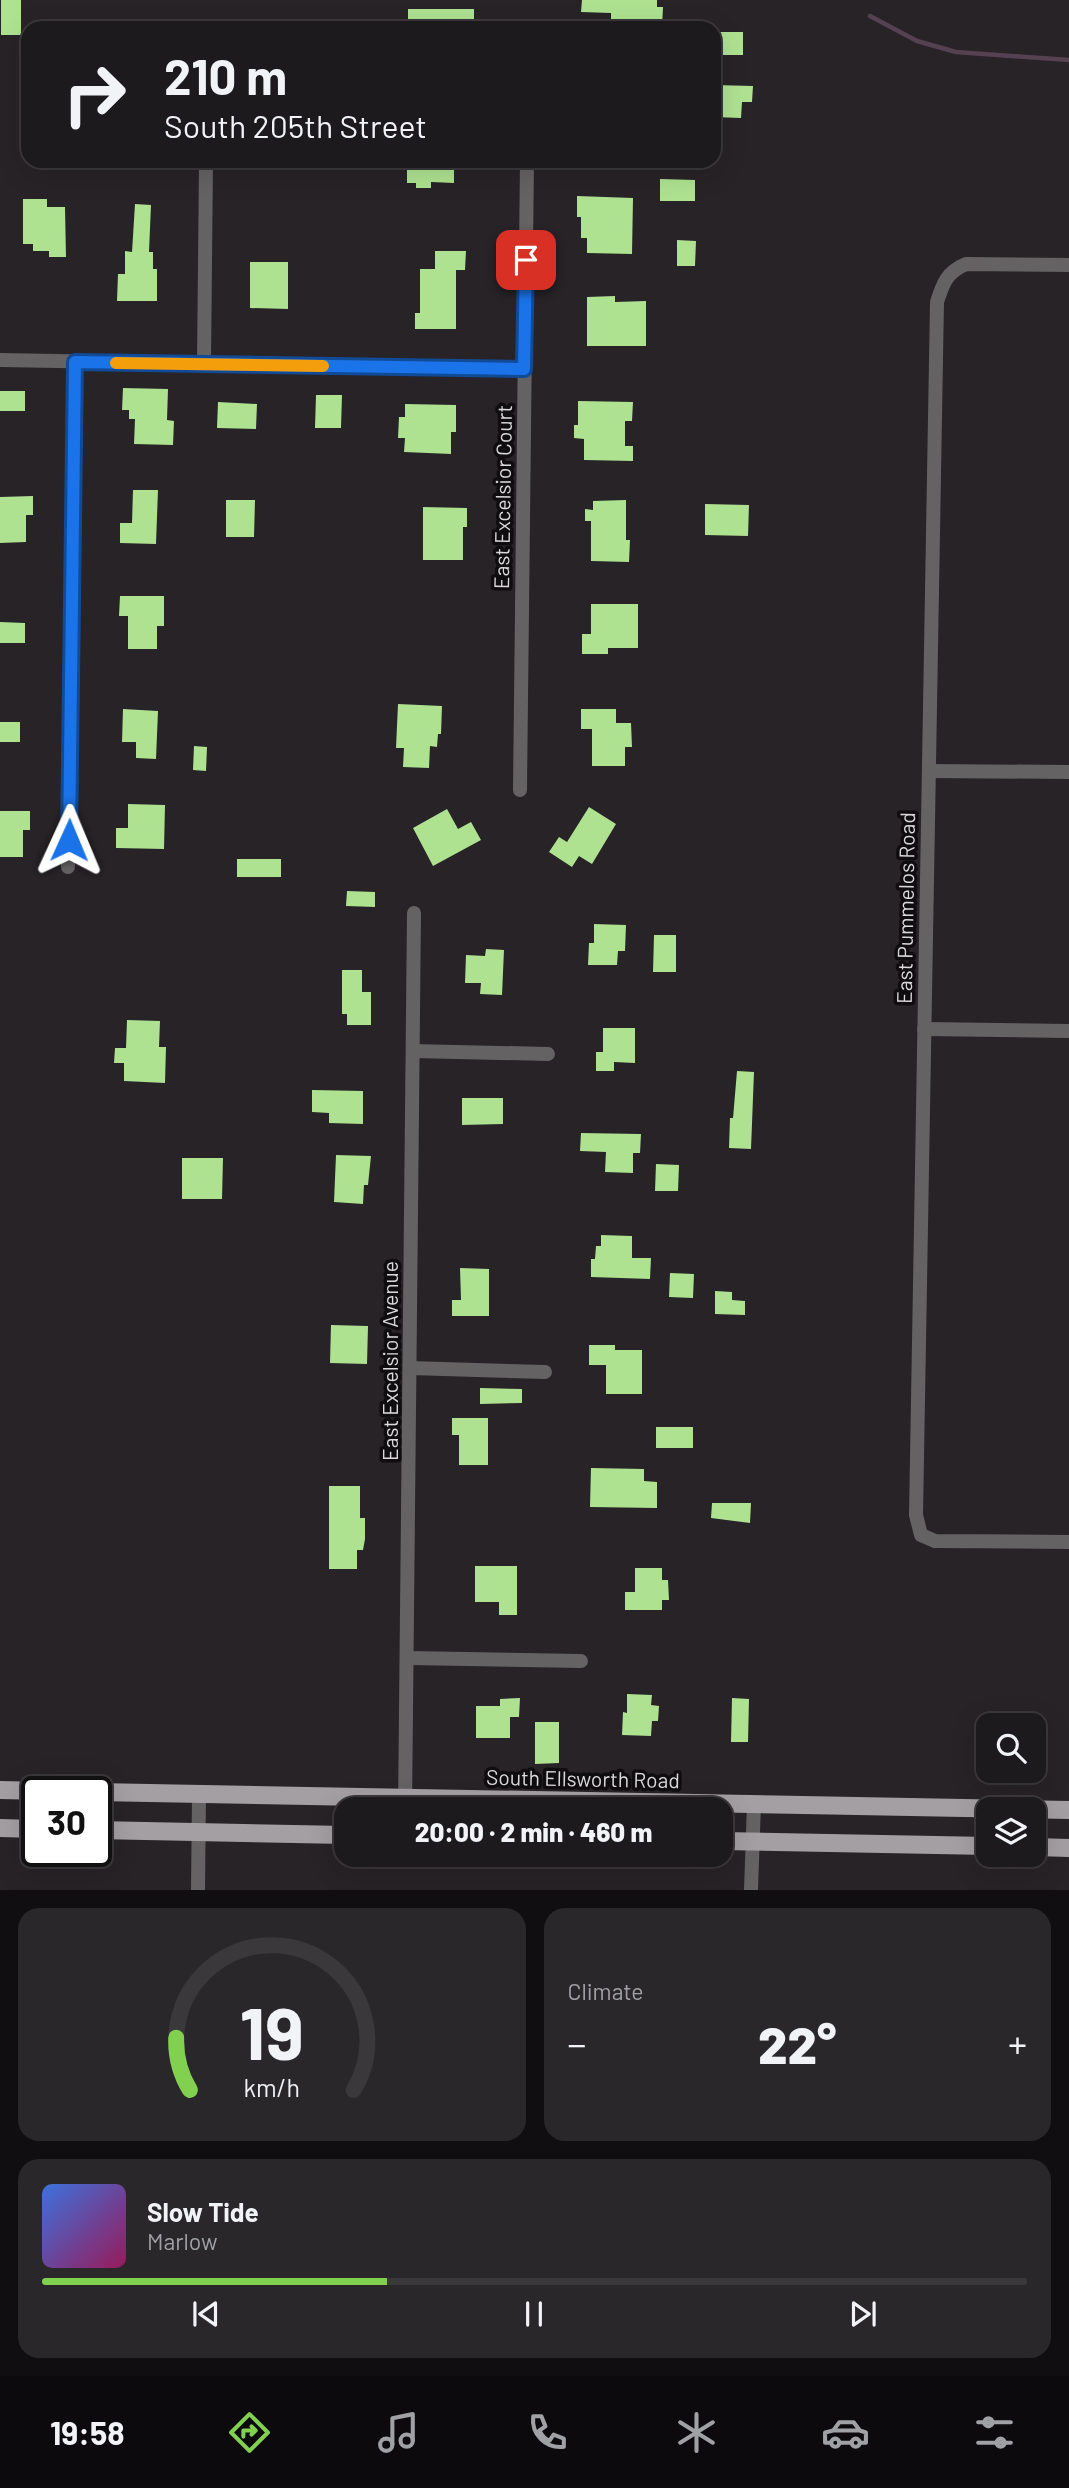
<!DOCTYPE html>
<html lang="en">
<head>
<meta charset="utf-8">
<style>
	body { margin:0; font-family:Barlow,sans-serif; background:#2a272a; color:#f1f3f6; height:100vh; display:flex; flex-direction:column; font-size:26px; white-space:nowrap }
	* { box-sizing:border-box; margin:0 }
	p { font-size:23px; color:#a0a1a4 }
	.icon { flex:none; width:38px; height:38px; fill:none; stroke:currentColor; stroke-width:2; stroke-linecap:round; stroke-linejoin:round }
	.map { position:relative; height:1890px; overflow:hidden }
	.drawer { display:flex; flex-direction:column; gap:18px; padding:18px; background:#100e10; flex:1 }
	.drawer>* { flex:none }
	.guide { position:absolute; left:21px; top:21px; width:700px; height:147px; border-radius:21px; box-shadow:0 7px 28px #0002,0 0 0 2px #3b383b; background:#1d1a1d; color:#f1f3f6; overflow:hidden }
	.tools { position:absolute; left:976px; top:1713px; display:grid; gap:14px }
	.tools a { display:grid; place-items:center; width:70px; height:70px; border-radius:14px; background:#1d1a1d; box-shadow:0 7px 28px #0002,0 0 0 2px #3b383b; font-size:35px }
	.speed { position:absolute; left:21px; top:1776px; display:flex; gap:14px; font-size:35px; font-weight:700; text-align:center }
	.speed>* { display:grid; place-content:center; width:91px; height:91px; border-radius:50%; background:#1d1a1d; box-shadow:0 7px 28px #0002,0 0 0 2px #3b383b; line-height:1 }
	.speed .limit { border:4px solid #111; border-radius:10px; background:#fff; color:#111 }
	.pin { position:absolute; display:grid; place-items:center; width:60px; height:60px; color:#fff; margin:-30px; border-radius:14px; box-shadow:0 4px 10px #0006 }
	.me { position:absolute; width:77px; margin:-38px; rotate:1deg; stroke-linejoin:round; filter:drop-shadow(0 0 5px #0008) }
	.turn { display:flex; align-items:center; gap:24px; height:147px; padding:0 28px; font-size:32px }
	.turn .icon { width:91px; height:91px; stroke-width:2.5 }
	.turn b { display:block; font-size:49px; line-height:60px }
	.big { font-size:52px; font-weight:800; line-height:1.1 }
	.drawer .widget { flex:1; display:flex; flex-direction:column; justify-content:center; gap:10px; min-width:0; padding:0 24px; border-radius:21px; background:#2a272a }
	.drawer .dial { align-items:center; gap:0 }
	.dial svg { height:182px; overflow:visible; fill:none; stroke:#3b383b; stroke-width:7; stroke-linecap:round; text-anchor:middle }
	.dial text { fill:#f1f3f6; stroke:none }
	.song { display:flex; align-items:center; gap:21px }
	.cover { width:84px; height:84px; border-radius:10px; background:linear-gradient(135deg,hsl(220 70% 55%),hsl(330 70% 35%)) }
	.played { height:7px; border-radius:4px; background:linear-gradient(90deg,#82d04f 35%,#3b383b 35%) }
	.keys { display:flex; justify-content:space-around; direction:ltr }
	.heat { display:flex; justify-content:space-between; align-items:center; font-size:38px; direction:ltr }
	.drawer .tiles { flex:1; display:grid; gap:18px; grid-template-columns:1fr 1fr }
	.widget:last-child { grid-column:span 2 }
	.trip { position:absolute; left:334px; top:1797px; width:399px; height:70px; border-radius:21px; background:#1d1a1d; box-shadow:0 7px 28px #0002,0 0 0 2px #3b383b; font-weight:800; line-height:70px; text-align:center }
	.tabs { display:flex; height:112px; justify-content:space-around; align-items:center; background:#0c0a0c; color:#a0a1a4 }
	.tabs .icon { width:49px; height:49px }
	.tabs .current { color:#82d04f }
	.tabs b { font-size:32px; color:#f1f3f6 }
	.map>svg:first-child { display:block }
	.lines { fill:none; stroke-linecap:round; stroke-linejoin:round }
	.stream { stroke:#554152; stroke-width:4.5 }
	.building { fill:#aee291 }
	.street { stroke:#646263; stroke-width:14 }
	.primary { stroke:#a39fa2; stroke-width:18 }
	.route-casing { stroke:#114b97; stroke-width:18 }
	.route { stroke:#1a73e8; stroke-width:12 }
	.slow { stroke:#f59e0b; stroke-width:12 }
	.labels { text-anchor:middle; dominant-baseline:central; stroke-width:7; stroke-linejoin:round; paint-order:stroke }
	.street-label { font-size:21px; fill:#dcd9db; stroke:#0f0d0f }
</style>
</head>
<body>
<div class="map">
<svg width="1069" height="1890" viewBox="0 0 1069 1890">
	<rect width="100%" height="100%" fill="#272327"/>
	<g class="lines">
		<polyline class="stream" points="870,16 917,41 956,52 1069,60"/>
	</g>
	<g class="building">
		<rect x="1" y="0" width="20" height="35"/>
		<polygon points="582,0 657,0 657,7 663,7 662,28 611,28 611,13 581,12"/>
		<rect x="408" y="9" width="66" height="19"/>
		<rect x="714" y="32" width="29" height="23"/>
		<polygon points="714,85 753,86 752,102 742,102 741,118 714,117"/>
		<polygon points="407,161 454,161 454,183 431,182 431,188 416,188 416,183 407,183"/>
		<polygon points="660,179 695,180 695,201 660,201"/>
		<polygon points="577,196 633,198 632,254 587,253 587,238 581,238 581,217 577,217"/>
		<polygon points="23,199 47,199 47,207 65,207 66,257 49,257 49,251 33,251 33,244 23,244"/>
		<polygon points="135,204 151,205 149,252 153,252 153,269 157,269 157,301 117,301 118,274 125,274 125,251 132,252"/>
		<polygon points="677,240 696,241 695,266 677,266"/>
		<polygon points="435,251 466,251 465,270 456,270 456,329 415,329 415,313 420,313 420,269 435,269"/>
		<polygon points="250,262 288,262 288,309 250,308"/>
		<polygon points="615,296 615,302 646,301 646,346 587,346 587,297"/>
		<polygon points="123,388 168,389 167,420 174,421 173,445 134,444 135,419 129,419 129,410 122,410"/>
		<rect x="0" y="391" width="25" height="20"/>
		<polygon points="316,395 342,395 341,428 315,428"/>
		<polygon points="578,401 633,402 632,421 625,421 625,446 633,446 633,461 584,460 584,439 574,438 574,425 578,425"/>
		<polygon points="218,402 257,404 256,429 217,428"/>
		<polygon points="405,404 456,405 456,432 451,432 451,454 404,452 405,438 398,438 399,417 405,417"/>
		<polygon points="133,490 158,490 156,544 120,543 120,523 132,523"/>
		<polygon points="33,496 33,515 26,515 26,542 0,543 0,497"/>
		<polygon points="226,500 255,500 254,537 226,537"/>
		<polygon points="626,500 626,540 630,540 629,562 591,561 591,521 585,521 585,509 593,510 593,501"/>
		<polygon points="705,504 749,505 748,536 705,535"/>
		<polygon points="423,507 467,508 467,527 463,527 463,560 423,560"/>
		<polygon points="120,596 164,596 164,626 157,626 157,649 128,649 128,616 119,616"/>
		<polygon points="591,604 638,604 638,648 608,648 608,654 582,654 582,634 591,634"/>
		<polygon points="0,622 25,623 25,643 0,643"/>
		<polygon points="398,704 442,706 441,734 438,734 437,747 430,746 429,768 403,767 404,748 396,748"/>
		<polygon points="123,709 158,711 156,759 136,758 136,742 122,742"/>
		<polygon points="581,709 616,709 616,723 631,723 632,747 625,747 625,766 592,766 592,729 581,729"/>
		<rect x="0" y="722" width="20" height="20"/>
		<polygon points="194,746 207,747 206,771 193,770"/>
		<polygon points="128,804 165,805 164,849 116,848 116,828 128,828"/>
		<polygon points="589,807 616,824 592,864 579,856 572,867 549,852 559,837 567,842"/>
		<polygon points="447,809 458,829 471,822 481,840 433,866 413,828"/>
		<polygon points="0,811 30,811 30,830 23,830 23,857 0,857"/>
		<rect x="237" y="859" width="44" height="18"/>
		<polygon points="347,891 375,892 375,907 346,906"/>
		<polygon points="594,924 626,925 625,951 618,951 617,965 588,965 589,943 594,943"/>
		<polygon points="654,935 676,935 676,972 653,972"/>
		<polygon points="486,949 504,950 502,995 480,994 481,983 465,983 466,955 485,956"/>
		<polygon points="342,970 362,970 362,992 371,992 371,1025 347,1025 347,1014 342,1014"/>
		<polygon points="127,1020 160,1021 159,1047 166,1047 165,1083 124,1081 124,1063 114,1063 115,1048 126,1048"/>
		<polygon points="603,1028 635,1028 635,1063 614,1062 614,1071 596,1071 596,1052 603,1052"/>
		<polygon points="737,1071 754,1072 751,1149 729,1148 730,1118 733,1118"/>
		<polygon points="312,1090 363,1091 363,1124 329,1123 329,1113 312,1112"/>
		<polygon points="462,1098 503,1098 503,1124 462,1125"/>
		<polygon points="581,1133 641,1134 640,1153 633,1153 633,1173 605,1172 606,1152 580,1151"/>
		<polygon points="336,1155 371,1156 368,1185 364,1185 363,1204 334,1202"/>
		<polygon points="182,1158 223,1158 222,1199 182,1199"/>
		<polygon points="656,1164 679,1165 678,1191 655,1191"/>
		<polygon points="601,1235 632,1236 632,1258 651,1258 650,1279 591,1277 591,1259 595,1259 596,1246 601,1246"/>
		<polygon points="460,1268 489,1269 489,1316 452,1316 452,1300 461,1300"/>
		<polygon points="670,1273 694,1274 693,1298 669,1297"/>
		<polygon points="715,1291 732,1292 732,1300 745,1301 745,1315 715,1314"/>
		<polygon points="331,1325 368,1326 367,1364 330,1363"/>
		<polygon points="589,1345 615,1345 615,1350 642,1350 642,1394 606,1394 606,1365 589,1365"/>
		<polygon points="480,1388 522,1389 522,1403 480,1404"/>
		<polygon points="452,1418 488,1418 488,1465 459,1465 459,1435 452,1435"/>
		<rect x="656" y="1427" width="37" height="21"/>
		<polygon points="591,1468 644,1469 644,1481 657,1482 657,1508 590,1507"/>
		<polygon points="329,1486 360,1486 360,1518 365,1518 365,1539 363,1550 357,1550 357,1569 329,1569"/>
		<polygon points="712,1503 751,1503 750,1523 711,1518"/>
		<polygon points="475,1566 517,1566 517,1615 499,1615 499,1602 475,1602"/>
		<polygon points="635,1568 662,1568 662,1580 668,1580 669,1600 662,1600 662,1610 625,1610 625,1592 635,1592"/>
		<polygon points="627,1694 652,1695 651,1705 659,1706 658,1721 652,1721 651,1736 622,1735 623,1712 627,1713"/>
		<polygon points="520,1698 519,1717 510,1717 510,1738 476,1738 476,1706 500,1706 500,1699"/>
		<polygon points="732,1698 749,1699 748,1742 731,1742"/>
		<polygon points="535,1722 559,1722 559,1763 535,1764"/>
	</g>
	<g class="lines">
		<g class="street">
			<path d="M1069,265L966,264C947,272 943,283 937,302L916,1515L921,1535L935,1541L1069,1542"/>
			<polyline points="0,360 524,369"/>
			<polyline points="204,364 206,161"/>
			<polyline points="929,771 1069,772"/>
			<polyline points="520,790 527,161"/>
			<polyline points="68,867 75,362"/>
			<polyline points="924,1029 1069,1031"/>
			<polyline points="413,1051 548,1054"/>
			<polyline points="410,1368 545,1372"/>
			<polyline points="408,1658 581,1661"/>
			<polyline points="405,1810 414,913"/>
			<polyline points="198,1890 199,1794"/>
			<polyline points="751,1890 754,1804"/>
		</g>
		<g class="primary">
			<polyline points="0,1790 89,1792"/>
			<polyline points="96,1792 1069,1810"/>
			<polyline points="0,1828 37,1829"/>
			<polyline points="96,1830 346,1835"/>
			<polyline points="721,1841 989,1846"/>
			<polyline points="1034,1847 1069,1848"/>
		</g>
	</g>
	<g class="lines">
		<g class="route-casing">
			<polyline id="route" points="69,840 75,362 524,369 526,260"/>
		</g>
		<use href="#route" class="route"/>
		<polyline class="slow" points="116,363 323,366"/>
	</g>
	<g class="labels">
		<g class="street-label">
			<text transform="translate(502 497) rotate(-89)">East Excelsior Court</text>
			<text transform="translate(905 908) rotate(-89)">East Pummelos Road</text>
			<text transform="translate(389 1361) rotate(-90)">East Excelsior Avenue</text>
			<text transform="translate(583 1778) rotate(1)">South Ellsworth Road</text>
		</g>
	</g>
</svg>
<div class="tools">
<a><svg class="icon" aria-label="search" viewBox="0 0 24 24"><circle cx="10" cy="10" r="6"/><path d="M15 15l6 6"/></svg></a>
<a><svg class="icon" aria-label="layers" viewBox="0 0 24 24"><path d="M12 4l9 5-9 5-9-5zM3 14l9 5 9-5"/></svg></a>
</div>
<div class="speed"><div class="limit">30</div></div>
<div class="pin" style="left:526px;top:260px;background:#d93025"><svg class="icon" aria-label="arrive" viewBox="0 0 24 24"><path d="M6 21V4h12l-3 4 3 4H6"/></svg></div>
<svg class="me" style="left:69px;top:840px" viewBox="-20 -20 40 40"><path d="M0-17L14 15 0 8-14 15z" fill="#1a73e8" stroke="#fff" stroke-width="4"/></svg>
<div class="trip">20:00 · 2 min · 460 m</div>
<div class="guide">
<div class="turn"><svg class="icon" aria-label="right" viewBox="0 0 24 24"><path d="M7 20v-9h11M14 6l5 5-5 5"/></svg><div><b>210 m</b>South 205th Street</div></div>
</div>
</div>
<section class="drawer">
<div class="tiles">
<div class="widget dial"><svg viewBox="0 0 100 80">
<path d="M14 69A42 42 0 1 1 86 69"/>
<path d="M14 69A42 42 0 0 1 8 46" stroke="#82d04f"/>
<text x="50" y="56" font-size="32" font-weight="700">19</text>
<text x="50" y="72" font-size="11">km/h</text>
</svg></div>
<div class="widget"><p>Climate</p>
<div class="heat"><a>−</a><b class="big">22°</b><a>+</a></div>
</div>
<div class="widget">
<div class="song"><i class="cover"></i><div><b>Slow Tide</b><p>Marlow</p></div></div>
<div class="played"></div>
<div class="keys"><svg class="icon" aria-label="previous" viewBox="0 0 24 24"><path d="M18 5L8 12l10 7zM5 5v14"/></svg><svg class="icon" aria-label="pause" viewBox="0 0 24 24"><path d="M8 5v14M16 5v14"/></svg><svg class="icon" aria-label="next" viewBox="0 0 24 24"><path d="M6 5l10 7-10 7zM19 5v14"/></svg></div>
</div>
</div>
</section>
<nav class="tabs">
<b>19:58</b>
<svg class="icon current" aria-label="directions" viewBox="0 0 24 24"><path d="M12 3l9 9-9 9-9-9zM9 14v-3h6M13 9l2 2-2 2"/></svg>
<svg class="icon" aria-label="music" viewBox="0 0 24 24"><path d="M9 18V5l10-2v13"/><circle cx="6" cy="18" r="3"/><circle cx="16" cy="16" r="3"/></svg>
<svg class="icon" aria-label="phone" viewBox="0 0 24 24"><path d="M5 4h4l2 5-3 2q2 4 5 5l2-3 5 2v4C11 20 4 13 5 4z"/></svg>
<svg class="icon" aria-label="climate" viewBox="0 0 24 24"><path d="M12 3v18M4 7l16 10M4 17L20 7"/></svg>
<svg class="icon" aria-label="car" viewBox="0 0 24 24"><path d="M5 17H2v-5l4-1 3-4h7l3 4 3 1v5h-3M9 17h6M6 11h13"/><circle cx="7" cy="17" r="2"/><circle cx="17" cy="17" r="2"/></svg>
<svg class="icon" aria-label="filters" viewBox="0 0 24 24"><path d="M4 7h16M4 17h16"/><circle cx="9" cy="7" r="2"/><circle cx="15" cy="17" r="2"/></svg>
</nav>
</body>
</html>
